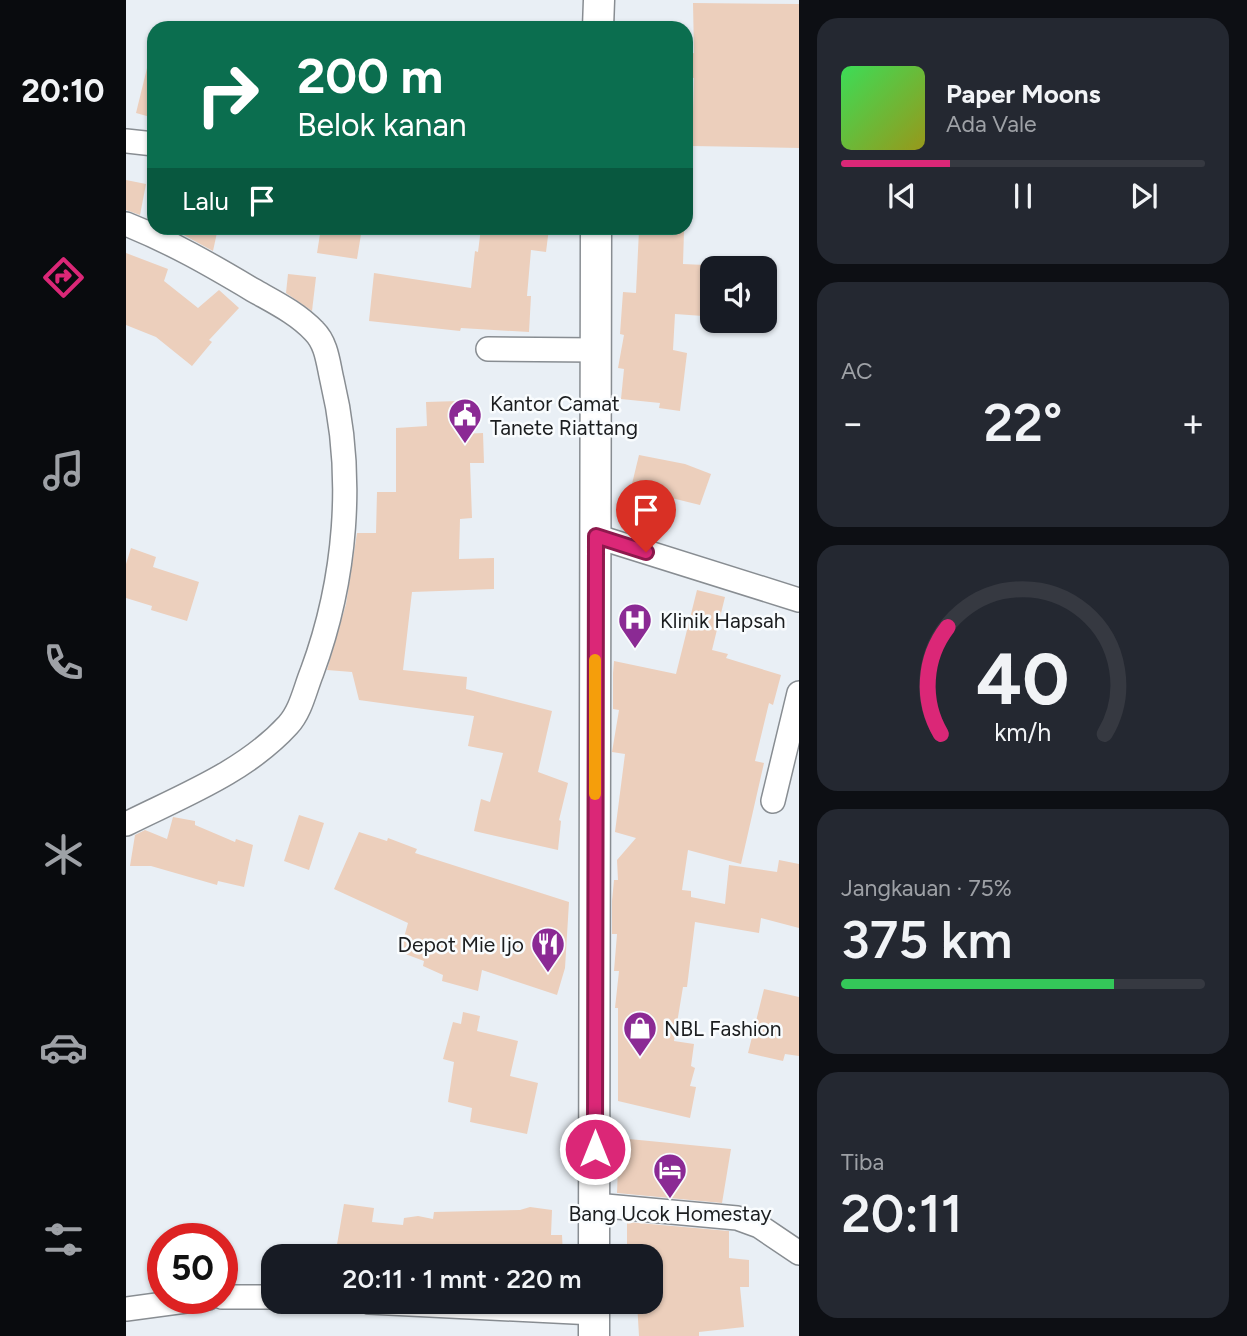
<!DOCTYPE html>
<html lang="id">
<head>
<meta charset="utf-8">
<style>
	body { margin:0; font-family:Figtree,sans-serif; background:#242831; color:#f1f3f6; height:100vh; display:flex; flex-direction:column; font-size:26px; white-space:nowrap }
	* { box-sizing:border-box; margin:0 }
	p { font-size:23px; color:#9ea1a6 }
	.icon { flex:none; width:38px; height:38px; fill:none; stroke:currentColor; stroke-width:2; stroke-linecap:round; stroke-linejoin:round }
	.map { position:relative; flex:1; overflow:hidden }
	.side { display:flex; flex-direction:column; gap:18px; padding:18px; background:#0d0f14; width:448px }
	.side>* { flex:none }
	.guide { position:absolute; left:21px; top:21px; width:546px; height:214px; border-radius:21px; box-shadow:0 2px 5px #0004; background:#0b6e4f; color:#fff; overflow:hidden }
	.fabs { position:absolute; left:574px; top:256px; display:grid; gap:14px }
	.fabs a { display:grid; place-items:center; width:77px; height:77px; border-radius:14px; background:#171b24; box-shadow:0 2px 5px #0004; font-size:35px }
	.speed { position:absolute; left:21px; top:1223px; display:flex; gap:14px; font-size:35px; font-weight:700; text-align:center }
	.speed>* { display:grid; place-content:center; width:91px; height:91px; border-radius:50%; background:#171b24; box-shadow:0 2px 5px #0004; line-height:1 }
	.speed .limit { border:10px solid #d22; background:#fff; color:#111 }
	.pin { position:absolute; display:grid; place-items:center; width:60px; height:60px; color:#fff; margin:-72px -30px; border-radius:50% 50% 50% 0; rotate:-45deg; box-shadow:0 0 7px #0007 }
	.pin .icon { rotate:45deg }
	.me { position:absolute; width:77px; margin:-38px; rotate:0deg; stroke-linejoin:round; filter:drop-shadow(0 0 5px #0008) }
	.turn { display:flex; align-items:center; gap:24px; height:147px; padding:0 35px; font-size:32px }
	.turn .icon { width:91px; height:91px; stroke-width:2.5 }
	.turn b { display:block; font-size:49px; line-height:60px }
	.then { display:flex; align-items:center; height:66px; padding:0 35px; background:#0003; gap:14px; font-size:26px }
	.big { font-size:52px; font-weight:600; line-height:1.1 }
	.side .widget { flex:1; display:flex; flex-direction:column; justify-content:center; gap:10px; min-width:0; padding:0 24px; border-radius:21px; background:#242831 }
	.side .dial { align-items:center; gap:0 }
	.dial svg { height:182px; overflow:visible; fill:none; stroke:#363941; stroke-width:7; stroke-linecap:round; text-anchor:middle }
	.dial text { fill:#f1f3f6; stroke:none }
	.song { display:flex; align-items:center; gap:21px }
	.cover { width:84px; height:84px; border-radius:10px; background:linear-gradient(135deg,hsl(130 70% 55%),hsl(60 70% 35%)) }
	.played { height:7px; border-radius:4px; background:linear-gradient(90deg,#db2777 30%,#363941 30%) }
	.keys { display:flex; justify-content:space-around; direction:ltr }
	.heat { display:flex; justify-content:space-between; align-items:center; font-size:38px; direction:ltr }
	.charge { height:10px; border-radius:5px; background:linear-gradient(90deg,#34c759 75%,#363941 0) }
	.trip { position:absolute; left:135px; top:1244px; width:402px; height:70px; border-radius:21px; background:#171b24; box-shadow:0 2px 5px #0004; font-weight:600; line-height:70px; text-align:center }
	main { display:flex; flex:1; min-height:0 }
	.dock { display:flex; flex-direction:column; width:126px; justify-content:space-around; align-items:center; background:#090b0e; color:#9ea1a6 }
	.dock .icon { width:49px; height:49px }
	.dock .active { color:#db2777 }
	.dock b { font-size:32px; color:#f1f3f6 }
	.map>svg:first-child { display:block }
	.building { fill:#eccfbc }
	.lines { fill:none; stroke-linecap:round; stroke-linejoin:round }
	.minor-casing { stroke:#888d92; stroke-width:26 }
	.major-casing { stroke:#888d92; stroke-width:33 }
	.minor { stroke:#fff; stroke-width:23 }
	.major { stroke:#fff; stroke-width:30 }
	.route-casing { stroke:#8e194d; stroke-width:18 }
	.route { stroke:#db2777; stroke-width:12 }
	.slow { stroke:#f59e0b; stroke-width:12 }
	.labels { text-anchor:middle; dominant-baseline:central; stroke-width:5; stroke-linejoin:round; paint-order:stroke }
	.poi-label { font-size:21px; fill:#1b1d1f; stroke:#f9fcfe; text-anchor:start }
</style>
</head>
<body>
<main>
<nav class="dock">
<b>20:10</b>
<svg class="icon active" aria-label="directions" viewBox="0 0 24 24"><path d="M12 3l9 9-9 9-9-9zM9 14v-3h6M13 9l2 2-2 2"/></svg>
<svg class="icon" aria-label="music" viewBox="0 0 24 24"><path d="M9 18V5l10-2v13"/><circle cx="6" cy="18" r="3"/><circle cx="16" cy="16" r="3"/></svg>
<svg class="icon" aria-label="phone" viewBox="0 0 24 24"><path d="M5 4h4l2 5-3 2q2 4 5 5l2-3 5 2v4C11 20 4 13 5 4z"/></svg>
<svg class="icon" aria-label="climate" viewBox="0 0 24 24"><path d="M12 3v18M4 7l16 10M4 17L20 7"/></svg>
<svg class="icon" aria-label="car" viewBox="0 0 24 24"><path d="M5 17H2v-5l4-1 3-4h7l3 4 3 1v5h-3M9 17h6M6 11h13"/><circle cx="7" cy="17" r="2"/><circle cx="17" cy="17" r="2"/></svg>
<svg class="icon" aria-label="filters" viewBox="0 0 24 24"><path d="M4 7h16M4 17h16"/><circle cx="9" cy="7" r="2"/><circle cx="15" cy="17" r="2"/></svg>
</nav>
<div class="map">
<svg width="673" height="1336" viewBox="0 0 673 1336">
	<rect width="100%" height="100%" fill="#e9eff5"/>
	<g class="building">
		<polygon points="567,3 673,4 673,148 566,146 568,78 560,77 560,55 568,53"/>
		<polygon points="22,64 28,65 28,118 10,113"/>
		<polygon points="0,180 20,184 14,215 0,210"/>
		<polygon points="55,228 92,228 87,251 54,233"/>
		<polygon points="195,228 236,228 231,259 191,253"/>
		<polygon points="355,228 423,228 420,252 405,250 401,296 405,296 403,332 335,328 334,331 243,321 248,273 345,288 349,251 352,252"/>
		<polygon points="513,230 558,231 557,264 579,265 577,316 549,314 547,350 561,353 554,411 533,408 534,403 495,399 498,369 492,368 498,335 494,334 497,292 510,293"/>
		<polygon points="0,253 42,269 38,281 72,308 93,290 113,308 83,340 86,342 66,366 30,337 0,325"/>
		<polygon points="162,274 190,277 186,311 160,293"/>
		<polygon points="333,401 334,434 357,433 358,463 344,463 346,518 334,519 333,559 368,558 368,589 286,592 277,670 341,677 340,689 426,711 412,772 442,783 433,820 435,821 432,850 348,831 355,799 364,802 377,753 342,746 348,716 233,700 226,672 201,670 220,604 231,533 250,533 251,492 270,492 270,428 301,426 300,402"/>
		<polygon points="513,455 559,464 585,474 574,505 505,488"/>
		<polygon points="5,548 30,557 27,567 73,582 61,621 25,610 26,606 0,598 0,564"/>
		<polygon points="571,590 599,597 586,650 602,654 600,658 655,675 647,705 643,703 629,761 638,763 615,864 562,850 556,890 565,891 565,897 599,904 603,865 651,872 653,860 673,864 673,928 635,918 633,933 569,922 561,987 557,987 548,1041 568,1044 565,1066 569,1068 564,1086 570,1087 564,1118 492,1101 492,1008 489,1008 493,971 488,971 491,934 486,934 486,901 488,880 492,880 491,860 510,838 489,832 499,754 486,752 493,710 487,709 487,673 488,661 550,674"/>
		<polygon points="173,815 198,823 183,870 158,861"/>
		<polygon points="47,817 69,821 69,825 109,842 110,839 127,845 118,887 92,881 91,885 25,866 4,866 9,835 19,830 41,839"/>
		<polygon points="233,832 261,841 262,838 291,849 289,853 443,902 439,968 431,995 356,970 352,991 316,981 317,975 297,966 298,961 274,952 282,923 208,889"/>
		<polygon points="638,989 673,997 673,1056 659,1054 657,1061 622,1053"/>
		<polygon points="337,1012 354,1016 351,1031 392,1041 384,1076 412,1083 401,1134 344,1122 346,1108 322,1102 328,1062 317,1059 327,1022 335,1024"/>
		<polygon points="503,1139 605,1149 596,1203 491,1193 492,1168 499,1168"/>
		<polygon points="218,1204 248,1208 246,1222 277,1225 278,1218 292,1216 307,1219 308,1212 394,1210 404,1207 426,1210 425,1235 436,1235 437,1256 209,1256"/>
		<polygon points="501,1222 603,1231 603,1258 623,1260 623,1287 614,1287 618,1327 573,1332 573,1336 513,1336 511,1302 525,1302 525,1256 501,1256"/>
	</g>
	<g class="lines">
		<g class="minor-casing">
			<g id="minor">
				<polyline points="0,141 28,144"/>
				<path d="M0,224C45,242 85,265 127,290C148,302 171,313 188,331C201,344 202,363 206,380C229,476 220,580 186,672C179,689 175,711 162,725C119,772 56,796 0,824"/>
				<polyline points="362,349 470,350"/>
				<polyline points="469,536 673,600"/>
				<polyline points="647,801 673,693"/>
				<polyline points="469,1205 611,1218 633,1226 673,1253"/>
				<polyline points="96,1297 147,1297"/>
				<polyline points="243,1302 468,1313"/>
				<polyline points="0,1309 82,1298"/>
			</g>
		</g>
		<g class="major-casing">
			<g id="major">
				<polyline points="472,28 473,0"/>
				<polyline points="468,1256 470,228"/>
				<polyline points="468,1336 468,1302"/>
			</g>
		</g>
		<use href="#minor" class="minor"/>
		<use href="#major" class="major"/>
	</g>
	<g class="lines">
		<g class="route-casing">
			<polyline id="route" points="469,1149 470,536 520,552"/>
		</g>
		<use href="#route" class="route"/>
		<polyline class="slow" points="469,660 469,794"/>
	</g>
	<defs>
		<g id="civic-pin" transform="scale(1.75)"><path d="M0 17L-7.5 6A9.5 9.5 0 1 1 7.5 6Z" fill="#8b2a94" stroke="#f9fcfe"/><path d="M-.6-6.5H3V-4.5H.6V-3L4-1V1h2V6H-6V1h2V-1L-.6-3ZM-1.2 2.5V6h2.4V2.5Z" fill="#fff"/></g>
		<g id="hospital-pin" transform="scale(1.75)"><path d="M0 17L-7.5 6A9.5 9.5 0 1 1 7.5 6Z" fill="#8b2a94" stroke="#f9fcfe"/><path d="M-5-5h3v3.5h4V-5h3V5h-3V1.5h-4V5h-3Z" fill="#fff"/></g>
		<g id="restaurant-pin" transform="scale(1.75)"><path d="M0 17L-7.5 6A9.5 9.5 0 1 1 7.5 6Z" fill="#8b2a94" stroke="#f9fcfe"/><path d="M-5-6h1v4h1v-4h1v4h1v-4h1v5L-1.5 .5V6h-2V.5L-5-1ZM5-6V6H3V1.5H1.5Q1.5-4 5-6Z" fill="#fff"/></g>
		<g id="shop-pin" transform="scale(1.75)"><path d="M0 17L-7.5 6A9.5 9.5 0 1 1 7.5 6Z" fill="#8b2a94" stroke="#f9fcfe"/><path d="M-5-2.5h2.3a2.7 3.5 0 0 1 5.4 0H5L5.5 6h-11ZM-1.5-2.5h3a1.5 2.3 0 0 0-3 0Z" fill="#fff"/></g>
		<g id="hotel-pin" transform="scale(1.75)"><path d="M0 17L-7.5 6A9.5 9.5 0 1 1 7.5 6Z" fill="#8b2a94" stroke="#f9fcfe"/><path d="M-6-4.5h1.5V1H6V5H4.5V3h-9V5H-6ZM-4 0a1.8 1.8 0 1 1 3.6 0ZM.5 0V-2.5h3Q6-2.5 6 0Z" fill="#fff"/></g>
	</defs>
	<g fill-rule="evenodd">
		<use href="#civic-pin" x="339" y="415"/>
		<use href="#hospital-pin" x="509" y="620"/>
		<use href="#restaurant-pin" x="422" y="944"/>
		<use href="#shop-pin" x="514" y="1028"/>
		<use href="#hotel-pin" x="544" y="1170"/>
	</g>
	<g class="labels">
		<g class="poi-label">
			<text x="364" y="403">Kantor Camat<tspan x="364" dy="24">Tanete Riattang</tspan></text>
			<text x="534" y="620">Klinik Hapsah</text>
			<text x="398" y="944" text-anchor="end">Depot Mie Ijo</text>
			<text x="538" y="1028">NBL Fashion</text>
			<text x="544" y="1213" text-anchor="middle">Bang Ucok Homestay</text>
		</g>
	</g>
</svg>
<div class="fabs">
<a><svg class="icon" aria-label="sound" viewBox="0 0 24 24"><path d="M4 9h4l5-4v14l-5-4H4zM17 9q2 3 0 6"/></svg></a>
</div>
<div class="speed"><div class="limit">50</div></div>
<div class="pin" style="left:520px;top:552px;background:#d93025"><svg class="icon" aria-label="arrive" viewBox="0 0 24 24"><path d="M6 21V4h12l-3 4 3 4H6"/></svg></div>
<svg class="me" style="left:469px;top:1149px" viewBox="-20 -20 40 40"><circle r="17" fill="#db2777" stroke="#fff" stroke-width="3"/><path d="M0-11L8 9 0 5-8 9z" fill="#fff"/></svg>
<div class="trip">20:11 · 1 mnt · 220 m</div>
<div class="guide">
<div class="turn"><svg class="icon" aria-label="right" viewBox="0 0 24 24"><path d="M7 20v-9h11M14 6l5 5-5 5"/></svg><div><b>200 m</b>Belok kanan</div></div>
<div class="then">Lalu<svg class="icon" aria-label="arrive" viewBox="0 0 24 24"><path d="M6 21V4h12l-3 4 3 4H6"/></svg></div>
</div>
</div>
<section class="side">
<div class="widget">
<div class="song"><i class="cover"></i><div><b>Paper Moons</b><p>Ada Vale</p></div></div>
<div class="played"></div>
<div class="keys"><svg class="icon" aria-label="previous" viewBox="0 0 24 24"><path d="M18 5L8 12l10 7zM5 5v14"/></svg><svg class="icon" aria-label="pause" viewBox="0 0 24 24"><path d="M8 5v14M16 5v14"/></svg><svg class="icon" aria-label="next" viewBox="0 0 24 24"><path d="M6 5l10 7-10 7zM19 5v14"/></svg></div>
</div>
<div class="widget"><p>AC</p>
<div class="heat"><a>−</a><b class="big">22°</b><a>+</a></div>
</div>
<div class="widget dial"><svg viewBox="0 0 100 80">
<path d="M14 69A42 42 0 1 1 86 69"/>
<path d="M14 69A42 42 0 0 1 17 22" stroke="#db2777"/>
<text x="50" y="56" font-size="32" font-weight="700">40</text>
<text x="50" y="72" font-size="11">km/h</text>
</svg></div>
<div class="widget"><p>Jangkauan · 75%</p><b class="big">375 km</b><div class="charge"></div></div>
<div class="widget"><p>Tiba</p><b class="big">20:11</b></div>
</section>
</main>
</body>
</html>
